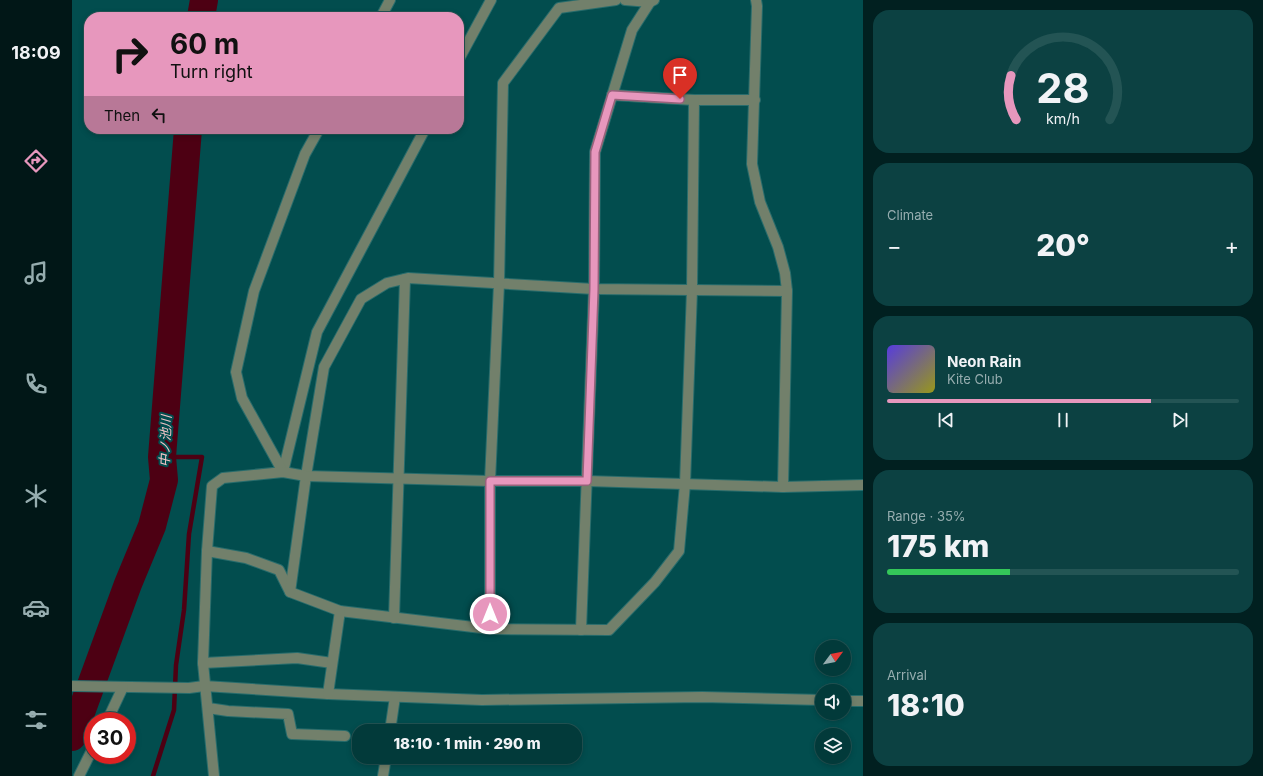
<!DOCTYPE html>
<html lang="en">
<head>
<meta charset="utf-8">
<style>
	body { margin:0; font-family:Inter,"Noto Sans JP",sans-serif; background:#0c4142; color:#f1f3f6; height:100vh; display:flex; flex-direction:column; font-size:15px; white-space:nowrap }
	* { box-sizing:border-box; margin:0 }
	p { font-size:13px; color:#96adaf }
	.icon { flex:none; width:22px; height:22px; fill:none; stroke:currentColor; stroke-width:2; stroke-linecap:round; stroke-linejoin:round }
	.map { position:relative; flex:1; overflow:hidden }
	.details { display:flex; flex-direction:column; gap:10px; padding:10px; background:#012020; width:400px }
	.details>* { flex:none }
	.banner { position:absolute; left:12px; top:12px; width:380px; height:122px; border-radius:16px; box-shadow:0 2px 6px #0003,0 0 0 1px #235454; background:#e797bd; color:#111; overflow:hidden }
	.needle { width:26px; rotate:58deg }
	.tools { position:absolute; left:743px; top:640px; display:grid; gap:8px }
	.tools a { display:grid; place-items:center; width:36px; height:36px; border-radius:50%; background:#023a3a; box-shadow:0 2px 6px #0003,0 0 0 1px #235454; font-size:20px }
	.speed { position:absolute; left:12px; top:712px; display:flex; gap:8px; font-size:20px; font-weight:700; text-align:center }
	.speed>* { display:grid; place-content:center; width:52px; height:52px; border-radius:50%; background:#023a3a; box-shadow:0 2px 6px #0003,0 0 0 1px #235454; line-height:1 }
	.speed .limit { border:6px solid #d22; background:#fff; color:#111 }
	.pin { position:absolute; display:grid; place-items:center; width:34px; height:34px; color:#fff; margin:-41px -17px; border-radius:50% 50% 50% 0; rotate:-45deg; box-shadow:0 0 4px #0007 }
	.pin .icon { rotate:45deg }
	.me { position:absolute; width:44px; margin:-22px; rotate:0deg; stroke-linejoin:round; filter:drop-shadow(0 0 3px #0008) }
	.turn { display:flex; align-items:center; gap:14px; height:84px; padding:0 20px; font-size:18px }
	.turn .icon { width:52px; height:52px; stroke-width:2.5 }
	.turn b { display:block; font-size:28px; line-height:34px }
	.then { display:flex; align-items:center; height:38px; padding:0 20px; background:#0003; gap:8px; font-size:15px }
	.big { font-size:30px; font-weight:800; line-height:1.1 }
	.details .tile { flex:1; display:flex; flex-direction:column; justify-content:center; gap:6px; min-width:0; padding:0 14px; border-radius:16px; background:#0c4142 }
	.details .dial { align-items:center; gap:0 }
	.dial svg { height:104px; overflow:visible; fill:none; stroke:#235454; stroke-width:7; stroke-linecap:round; text-anchor:middle }
	.dial text { fill:#f1f3f6; stroke:none }
	.song { display:flex; align-items:center; gap:12px }
	.cover { width:48px; height:48px; border-radius:6px; background:linear-gradient(135deg,hsl(250 70% 55%),hsl(60 70% 35%)) }
	.played { height:4px; border-radius:2px; background:linear-gradient(90deg,#e797bd 75%,#235454 75%) }
	.keys { display:flex; justify-content:space-around; direction:ltr }
	.heat { display:flex; justify-content:space-between; align-items:center; font-size:22px; direction:ltr }
	.charge { height:6px; border-radius:3px; background:linear-gradient(90deg,#34c759 35%,#235454 0) }
	.trip { position:absolute; left:280px; top:724px; width:230px; height:40px; border-radius:16px; background:#023a3a; box-shadow:0 2px 6px #0003,0 0 0 1px #235454; font-weight:800; line-height:40px; text-align:center }
	main { display:flex; flex:1; min-height:0 }
	.tab-bar { display:flex; flex-direction:column; width:72px; justify-content:space-around; align-items:center; background:#011717; color:#96adaf }
	.tab-bar .icon { width:28px; height:28px }
	.tab-bar .active { color:#e797bd }
	.tab-bar b { font-size:18px; color:#f1f3f6 }
	.map>svg:first-child { display:block }
	.lines { fill:none; stroke-linecap:round; stroke-linejoin:round }
	.stream { stroke:#4d0013; stroke-width:4.5 }
	.river { stroke:#4d0013; stroke-width:28 }
	.minor-casing { stroke:#286c6c; stroke-width:12 }
	.minor { stroke:#72806b; stroke-width:10 }
	.route-casing { stroke:#96627b; stroke-width:10 }
	.route { stroke:#e797bd; stroke-width:7 }
	.labels { text-anchor:middle; dominant-baseline:central; stroke-width:4; stroke-linejoin:round; paint-order:stroke }
	.water-label { font-size:13px; font-style:italic; fill:#f8c7c9; stroke:#024d4e }
</style>
</head>
<body>
<main>
<nav class="tab-bar">
<b>18:09</b>
<svg class="icon active" aria-label="directions" viewBox="0 0 24 24"><path d="M12 3l9 9-9 9-9-9zM9 14v-3h6M13 9l2 2-2 2"/></svg>
<svg class="icon" aria-label="music" viewBox="0 0 24 24"><path d="M9 18V5l10-2v13"/><circle cx="6" cy="18" r="3"/><circle cx="16" cy="16" r="3"/></svg>
<svg class="icon" aria-label="phone" viewBox="0 0 24 24"><path d="M5 4h4l2 5-3 2q2 4 5 5l2-3 5 2v4C11 20 4 13 5 4z"/></svg>
<svg class="icon" aria-label="climate" viewBox="0 0 24 24"><path d="M12 3v18M4 7l16 10M4 17L20 7"/></svg>
<svg class="icon" aria-label="car" viewBox="0 0 24 24"><path d="M5 17H2v-5l4-1 3-4h7l3 4 3 1v5h-3M9 17h6M6 11h13"/><circle cx="7" cy="17" r="2"/><circle cx="17" cy="17" r="2"/></svg>
<svg class="icon" aria-label="filters" viewBox="0 0 24 24"><path d="M4 7h16M4 17h16"/><circle cx="9" cy="7" r="2"/><circle cx="15" cy="17" r="2"/></svg>
</nav>
<div class="map">
<svg width="791" height="776" viewBox="0 0 791 776">
	<rect width="100%" height="100%" fill="#024d4e"/>
	<g class="lines">
		<polyline class="stream" points="81,776 102,710 104,665 112,610 117,534 130,457 90,457"/>
		<g class="river">
			<polyline points="129,17 132,0"/>
			<polyline points="0,737 56,584 80,526 92,480 90,457 116,129"/>
		</g>
		<g class="minor-casing">
			<g id="minor">
				<polyline points="553,0 578,2"/>
				<polyline points="684,0 685,6 680,164 688,202 706,247 713,273 715,291 711,487"/>
				<polyline points="309,17 318,0"/>
				<polyline points="387,59 419,0"/>
				<polyline points="540,95 622,100 683,100"/>
				<polyline points="211,472 245,332 353,129"/>
				<polyline points="211,472 170,398 164,372 182,291 233,154 247,129"/>
				<polyline points="135,551 174,558 207,570 218,592 268,611 418,629 537,630 583,582 607,551 613,484 620,290 622,100"/>
				<polyline points="218,592 234,476 252,367 289,299 315,283 336,278 522,289 715,291"/>
				<polyline points="322,618 333,279"/>
				<polyline points="418,629 418,481 427,284 431,83 487,8 544,0"/>
				<polyline points="509,630 522,289 523,152 560,30 578,2 582,0"/>
				<polyline points="131,663 225,658 260,663"/>
				<polyline points="0,686 117,688 132,686 256,694 410,700 630,697 750,700"/>
				<polyline points="256,694 268,611"/>
				<polyline points="772,701 791,701"/>
				<polyline points="136,708 156,711 216,714 220,734 273,736"/>
				<polyline points="35,721 51,687"/>
				<polyline points="318,731 323,697"/>
				<polyline points="7,776 21,748"/>
				<polyline points="142,776 131,663 135,551 140,486 151,478 211,472 234,476 418,481 515,481 711,487 791,485"/>
				<polyline points="311,776 314,757"/>
			</g>
		</g>
		<use href="#minor" class="minor"/>
	</g>
	<g class="lines">
		<g class="route-casing">
			<polyline id="route" points="418,614 418,481 515,481 522,289 523,152 540,95 608,99"/>
		</g>
		<use href="#route" class="route"/>
	</g>
	<g class="labels">
		<g class="water-label">
			<text transform="translate(93 441) rotate(-88)">中ノ池川</text>
		</g>
	</g>
</svg>
<div class="tools">
<a><svg class="needle" viewBox="-14 -14 28 28"><path d="M0-13l5 13h-10z" fill="#e53935"/><path d="M0 13l5-13h-10z" fill="#96adaf"/></svg></a>
<a><svg class="icon" aria-label="sound" viewBox="0 0 24 24"><path d="M4 9h4l5-4v14l-5-4H4zM17 9q2 3 0 6"/></svg></a>
<a><svg class="icon" aria-label="layers" viewBox="0 0 24 24"><path d="M12 4l9 5-9 5-9-5zM3 14l9 5 9-5"/></svg></a>
</div>
<div class="speed"><div class="limit">30</div></div>
<div class="pin" style="left:608px;top:99px;background:#d93025"><svg class="icon" aria-label="arrive" viewBox="0 0 24 24"><path d="M6 21V4h12l-3 4 3 4H6"/></svg></div>
<svg class="me" style="left:418px;top:614px" viewBox="-20 -20 40 40"><circle r="17" fill="#e797bd" stroke="#fff" stroke-width="3"/><path d="M0-11L8 9 0 5-8 9z" fill="#fff"/></svg>
<div class="trip">18:10 · 1 min · 290 m</div>
<div class="banner">
<div class="turn"><svg class="icon" aria-label="right" viewBox="0 0 24 24"><path d="M7 20v-9h11M14 6l5 5-5 5"/></svg><div><b>60 m</b>Turn right</div></div>
<div class="then">Then<svg class="icon" aria-label="left" viewBox="0 0 24 24"><path d="M17 20v-9H6M10 6l-5 5 5 5"/></svg></div>
</div>
</div>
<section class="details">
<div class="tile dial"><svg viewBox="0 0 100 80">
<path d="M14 69A42 42 0 1 1 86 69"/>
<path d="M14 69A42 42 0 0 1 10 35" stroke="#e797bd"/>
<text x="50" y="56" font-size="32" font-weight="700">28</text>
<text x="50" y="72" font-size="11">km/h</text>
</svg></div>
<div class="tile"><p>Climate</p>
<div class="heat"><a>−</a><b class="big">20°</b><a>+</a></div>
</div>
<div class="tile">
<div class="song"><i class="cover"></i><div><b>Neon Rain</b><p>Kite Club</p></div></div>
<div class="played"></div>
<div class="keys"><svg class="icon" aria-label="previous" viewBox="0 0 24 24"><path d="M18 5L8 12l10 7zM5 5v14"/></svg><svg class="icon" aria-label="pause" viewBox="0 0 24 24"><path d="M8 5v14M16 5v14"/></svg><svg class="icon" aria-label="next" viewBox="0 0 24 24"><path d="M6 5l10 7-10 7zM19 5v14"/></svg></div>
</div>
<div class="tile"><p>Range · 35%</p><b class="big">175 km</b><div class="charge"></div></div>
<div class="tile"><p>Arrival</p><b class="big">18:10</b></div>
</section>
</main>
</body>
</html>
